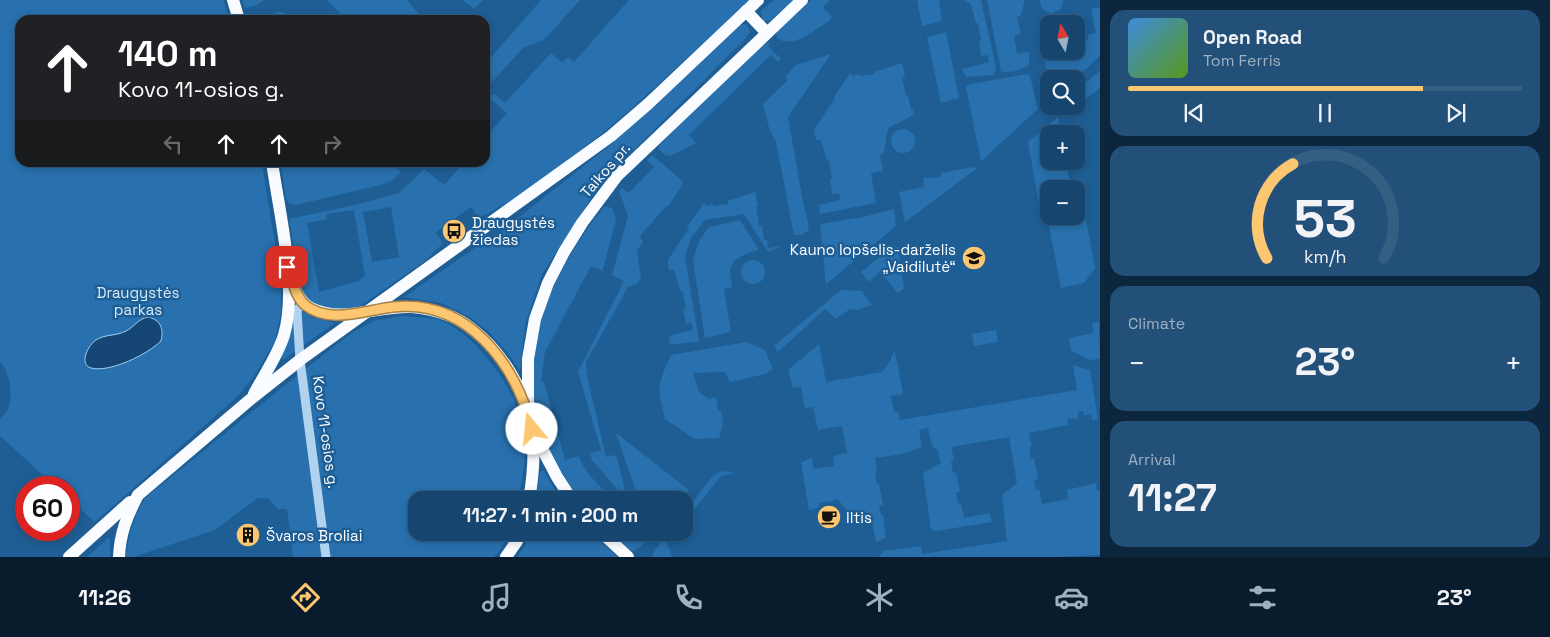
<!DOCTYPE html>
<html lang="en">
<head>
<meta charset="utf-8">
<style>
	body { margin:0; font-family:"Space Grotesk",sans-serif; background:#235078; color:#f1f3f6; height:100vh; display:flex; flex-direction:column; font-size:19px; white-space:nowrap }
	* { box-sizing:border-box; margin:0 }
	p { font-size:16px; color:#9eb1c3 }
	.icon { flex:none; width:28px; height:28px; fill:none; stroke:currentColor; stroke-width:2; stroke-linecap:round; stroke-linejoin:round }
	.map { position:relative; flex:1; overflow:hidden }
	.sheet { display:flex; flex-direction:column; gap:10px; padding:10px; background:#0c263e; width:450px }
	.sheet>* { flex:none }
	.banner { position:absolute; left:15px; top:15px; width:475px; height:152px; border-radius:15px; box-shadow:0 2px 8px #0003,0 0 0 1px #355e83; background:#202124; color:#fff; overflow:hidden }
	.needle { width:32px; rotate:350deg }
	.fabs { position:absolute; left:1040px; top:15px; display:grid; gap:10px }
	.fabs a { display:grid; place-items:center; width:45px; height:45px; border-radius:10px; background:#164670; box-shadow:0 2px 8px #0003,0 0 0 1px #355e83; font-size:25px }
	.speed { position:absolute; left:15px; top:476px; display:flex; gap:10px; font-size:25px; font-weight:700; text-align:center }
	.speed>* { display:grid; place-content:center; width:65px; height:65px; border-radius:50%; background:#164670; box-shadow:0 2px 8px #0003,0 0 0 1px #355e83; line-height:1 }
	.speed .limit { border:8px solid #d22; background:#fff; color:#111 }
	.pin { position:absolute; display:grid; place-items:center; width:42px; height:42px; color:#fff; margin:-21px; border-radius:10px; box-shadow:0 2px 8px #0006 }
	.me { position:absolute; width:55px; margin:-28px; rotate:343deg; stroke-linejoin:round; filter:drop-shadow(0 0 4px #0008) }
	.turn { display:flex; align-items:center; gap:18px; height:105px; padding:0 20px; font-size:22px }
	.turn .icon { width:65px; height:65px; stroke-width:2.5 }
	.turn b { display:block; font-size:35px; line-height:42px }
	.lanes { display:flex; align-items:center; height:48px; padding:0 20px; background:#0003; justify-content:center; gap:25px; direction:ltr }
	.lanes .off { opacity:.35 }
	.big { font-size:38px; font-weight:700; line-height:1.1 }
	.sheet .card { flex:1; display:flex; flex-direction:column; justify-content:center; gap:8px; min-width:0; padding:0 18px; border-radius:15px; background:#235078 }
	.sheet .dial { align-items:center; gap:0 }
	.dial svg { height:130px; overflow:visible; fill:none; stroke:#355e83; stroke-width:7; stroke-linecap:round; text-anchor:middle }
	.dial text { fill:#f1f3f6; stroke:none }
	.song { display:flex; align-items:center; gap:15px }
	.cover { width:60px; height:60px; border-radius:8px; background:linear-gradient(135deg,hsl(210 70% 55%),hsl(90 70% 35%)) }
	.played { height:5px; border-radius:2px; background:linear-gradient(90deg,#fdc771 75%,#355e83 75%) }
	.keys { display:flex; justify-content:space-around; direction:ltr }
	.heat { display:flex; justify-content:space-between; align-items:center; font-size:28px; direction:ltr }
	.trip { position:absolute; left:408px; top:491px; width:285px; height:50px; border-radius:15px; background:#164670; box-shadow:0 2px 8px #0003,0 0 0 1px #355e83; font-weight:700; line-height:50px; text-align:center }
	.tabs { display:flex; height:80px; justify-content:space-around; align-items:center; background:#091c2d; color:#9eb1c3 }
	.tabs .icon { width:35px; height:35px }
	.tabs .current { color:#fdc771 }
	.tabs b { font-size:22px; color:#f1f3f6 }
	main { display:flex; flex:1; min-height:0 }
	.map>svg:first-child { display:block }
	.green { fill:#2871ae; fill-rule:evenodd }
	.water { fill:#154674; stroke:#a5cff0 }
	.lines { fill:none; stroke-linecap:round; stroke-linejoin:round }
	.minor { stroke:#b2d3ef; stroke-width:9 }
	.major { stroke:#fafcff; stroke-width:12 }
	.route-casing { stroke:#a48149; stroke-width:12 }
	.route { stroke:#fdc771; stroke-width:9 }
	.labels { text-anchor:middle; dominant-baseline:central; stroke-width:5; stroke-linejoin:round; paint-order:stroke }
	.street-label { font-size:15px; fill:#fff; stroke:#1e5e95 }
	.poi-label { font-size:15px; fill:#fff; stroke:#1e5e95; text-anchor:start }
	.park-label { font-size:15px; fill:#d8ebfa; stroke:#1e5e95 }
</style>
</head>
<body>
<main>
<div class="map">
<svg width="1100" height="557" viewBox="0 0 1100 557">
	<rect width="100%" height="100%" fill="#1e5e95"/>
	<g class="green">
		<path d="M0,0H223L230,20H20V162L262,163L281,282V313L275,341L255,375L239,395L95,522L69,499V488L56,487L0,436C0,432 0,425 0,420C1,417 5,414 7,411C14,398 10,371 0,362Z"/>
		<polygon points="242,0 264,0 257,5 245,8"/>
		<polygon points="326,0 407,0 424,20 348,20"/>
		<polygon points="462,0 483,0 474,9"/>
		<polygon points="541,0 580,0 544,40 523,48 493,81 485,82 485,64"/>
		<path d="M629,0H750L629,111L594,140L519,196L479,218L471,207L436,232L443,243L425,261L360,306L345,310L329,309L311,303L302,293L289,219L355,205L399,193L424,169L444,185L464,163L485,162V138L507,113L487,96L494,94L505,103L551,53L562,63L568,57L574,62ZM391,207L399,257L372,262L363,212ZM354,210L365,276L358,281L319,292L307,223L327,219L326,214Z"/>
		<polygon points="774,0 793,0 770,21 763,21 761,11"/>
		<path d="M811,0H830L823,7L832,17L829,21C816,29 793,50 777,38L776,32Z"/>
		<polygon points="917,0 939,0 942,21 922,26"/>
		<polygon points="965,0 981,0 996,68 993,75 966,77 962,69 989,62 988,55 981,56 979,41 981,40 978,23 976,23 970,2 965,2"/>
		<path d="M987,0H1025L1021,15L1017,17L1021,34L1014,36L1017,54L1029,52V65C1023,70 1008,74 1001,71Z"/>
		<polygon points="1039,0 1063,0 1064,1 1060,10 1051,14 1042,9"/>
		<polygon points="1100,7 1100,56 1075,79 1049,79 1049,87 1044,55 1061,51 1076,51 1076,39 1078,40 1088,39 1088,35 1096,33 1091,9"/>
		<polygon points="279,11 284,13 292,20 268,20 273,14"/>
		<polygon points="743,24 747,25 750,32 745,39 611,173 590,200 542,274 525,325 520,371 507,352 487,330 468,316 441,303 404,297 514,221 609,146 739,26"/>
		<polygon points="946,32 959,98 941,103 927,37"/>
		<path d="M767,42L770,44L768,46L781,59L778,62L771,55L689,135L696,143L670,156C664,155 660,152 658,147L670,133Z"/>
		<polygon points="831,54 788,117 803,202 809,227 807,232 801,235 794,235 776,142 769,128 763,104 788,80 785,77 796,65"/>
		<polygon points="902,63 905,76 902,77 906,96 908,96 911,110 913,110 914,115 888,128 884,152 880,155 883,171 871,173 876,203 820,214 819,205 840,200 839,193 832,194 830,179 832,178 829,160 827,161 821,140 816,140 814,130 835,98 834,97 851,72 852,76 860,74 860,76 874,74 874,72"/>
		<polygon points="1100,71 1100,88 1076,106 1076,90"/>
		<polygon points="1028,74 1030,76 1038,109 981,161 966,87 971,84"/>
		<polygon points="1058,117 1061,134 1049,134 1049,161 1066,161 1071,189 1049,189 1049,216 1076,216 1076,206 1083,205 1095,268 1084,283 1061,288 1047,215 1041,215 1028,142"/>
		<circle cx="903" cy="141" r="12"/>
		<polygon points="652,155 681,180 683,184 669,205 665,207 640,236 643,242 637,251 641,278 638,283 628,287 586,362 587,376 606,457 615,455 617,458 627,497 623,496 592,460 590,453 601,450 578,372 624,281 612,275 628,216 619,191 622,188 629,193 654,167 647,160"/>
		<polygon points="281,163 389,163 401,172 393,180 384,184 296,205 290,204 286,199"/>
		<polygon points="973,167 977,168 905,222 899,192 924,187 923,178 941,177 941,173"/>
		<polygon points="755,192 758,206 756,206 759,226 762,226 764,240 767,240 768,248 782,246 768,252 744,214 705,220 691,238 685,257 699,341 670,345 669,336 693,330 692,323 686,324 683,309 686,308 682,290 680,291 674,270 669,270 668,260 689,228 687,227 705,202 705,206 713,204 713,206 728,204 728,201"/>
		<path d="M605,206L612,208L616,218L615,223L604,266L602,271L591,266L545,352L541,381L544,382L565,460L579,456C584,473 602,488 615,500H580C565,478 549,455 541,430C514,350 555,267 605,206Z"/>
		<polygon points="894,209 896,226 826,284 820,224 863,217"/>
		<path d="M740,220L759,250C748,253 732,257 730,270C730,275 732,282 732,287L724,289L731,332L705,338L693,260L699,241L709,227Z"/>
		<polygon points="894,246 898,247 904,288 898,293 880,272 869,282 861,272"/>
		<circle cx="753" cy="272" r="12"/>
		<polygon points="841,290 862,291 872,305 857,310 850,309 836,319 825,309 778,352 774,346"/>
		<polygon points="301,311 314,318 335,323 283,360 281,357 294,314"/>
		<path d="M401,316C414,317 427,317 439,320C471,330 510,382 519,413C521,423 523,434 524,443C526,461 522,483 518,500H416V532L509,533L500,550L494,557H293L287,509H278L268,498H258L215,530L133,557H126C128,535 134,517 145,498L294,378L353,332L374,321Z"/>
		<polygon points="1099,322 1100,359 1090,360 1071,351 1069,338 1094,333 1092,323"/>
		<polygon points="996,330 998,342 974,346 972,334"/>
		<path d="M747,342L765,350L773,369L765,374L730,382L725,372L693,373L699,392L709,399L716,397L718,411H721L723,423L719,438L695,439L665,419C657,386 657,386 671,355Z"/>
		<polygon points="819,344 826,382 882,372 890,361 894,351 897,361 903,394 891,396 894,412 898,411 900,420 1077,390 1073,365 1090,370 1098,419 1092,420 1091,414 1084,416 1083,411 1078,412 1078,418 1067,419 1068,425 1029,433 1032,447 1029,447 1031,459 1034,458 1038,479 1034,480 1036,490 1039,489 1042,504 1068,499 1067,490 1096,483 1097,491 1100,490 1100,555 1055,557 879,557 883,551 921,546 922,554 1007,541 1002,495 1017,483 1009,437 951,447 954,460 951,461 953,473 956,472 960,492 956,493 958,504 961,503 964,518 990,513 992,522 936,531 931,530 923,473 941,463 938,451 932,445 928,428 919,430 922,447 902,454 875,458 877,472 875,473 877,484 879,484 883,505 879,505 881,515 883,515 886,538 876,542 871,515 850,518 844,507 837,498 833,501 819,503 819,507 809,510 801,462 812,458 814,469 834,466 833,456 847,453 842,426 818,430 813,407 805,408 801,387 793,388 788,370"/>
		<polygon points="616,433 689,490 680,500 639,500"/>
		<polygon points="543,470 561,500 536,500 540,472"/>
		<polygon points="721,471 735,473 721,476 684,522 684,513 712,477"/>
		<polygon points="669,532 675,533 666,544 670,549 672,557 652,557 655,550"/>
		<polygon points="529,533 590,533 618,557 517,557 526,544"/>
		<polygon points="612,533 642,533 646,541 641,547 633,551 629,550"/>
		<polygon points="108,538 110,539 110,557 87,557"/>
	</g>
	<path class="water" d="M148,317C161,320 164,329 161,341C148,354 110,373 91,368C78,364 89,344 96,340C105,334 117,336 126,331C134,327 138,319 148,317Z"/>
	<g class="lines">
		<polyline class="minor" points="303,303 297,310 300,360 326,557"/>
		<g class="major">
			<polyline points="233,0 239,20"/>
			<polyline points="746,11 767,33"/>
			<path d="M287,267C293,281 296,301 311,308C343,324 378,305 412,307C433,309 455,315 472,329C501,351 526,391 532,428C535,451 533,477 529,500"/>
			<path d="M254,394C264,375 278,355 284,335C298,287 279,212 272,162"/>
			<polyline points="528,413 528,359 535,319 548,283 564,252 582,223 617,176 802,0"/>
			<polyline points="534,433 557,477 572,500"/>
			<polyline points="601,532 628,557"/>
			<polyline points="69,557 130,502"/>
			<path d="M119,557C120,533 127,516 138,495L252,398L300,360L611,136L648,104L758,0"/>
			<polyline points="506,557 517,541 520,532"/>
		</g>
	</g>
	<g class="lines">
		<g class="route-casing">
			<path id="route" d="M287,267C292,278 295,297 305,305C330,325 365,310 393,307C468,299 516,364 532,429"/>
		</g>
		<use href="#route" class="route"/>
	</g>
	<defs>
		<g id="bus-disc" transform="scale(1.25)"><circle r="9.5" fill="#fdc771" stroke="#1e5e95"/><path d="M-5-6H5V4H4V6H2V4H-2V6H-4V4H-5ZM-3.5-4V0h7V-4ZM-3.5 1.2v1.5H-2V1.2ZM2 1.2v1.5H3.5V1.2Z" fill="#111"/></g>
		<g id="school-disc" transform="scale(1.25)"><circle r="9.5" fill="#fdc771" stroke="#1e5e95"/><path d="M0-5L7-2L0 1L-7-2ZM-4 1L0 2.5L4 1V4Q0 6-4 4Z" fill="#111"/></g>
		<g id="cafe-disc" transform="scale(1.25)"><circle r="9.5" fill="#fdc771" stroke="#1e5e95"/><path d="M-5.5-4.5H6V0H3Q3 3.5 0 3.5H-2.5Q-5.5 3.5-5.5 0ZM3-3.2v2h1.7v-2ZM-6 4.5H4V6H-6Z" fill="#111"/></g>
		<g id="building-disc" transform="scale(1.25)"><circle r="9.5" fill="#fdc771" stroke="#1e5e95"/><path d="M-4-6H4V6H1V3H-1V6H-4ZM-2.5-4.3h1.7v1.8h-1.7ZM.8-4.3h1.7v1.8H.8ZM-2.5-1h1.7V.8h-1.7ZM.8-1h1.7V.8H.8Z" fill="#111"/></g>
	</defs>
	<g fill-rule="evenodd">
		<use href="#bus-disc" x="454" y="231"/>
		<use href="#school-disc" x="974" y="258"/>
		<use href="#cafe-disc" x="829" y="517"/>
		<use href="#building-disc" x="248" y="535"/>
	</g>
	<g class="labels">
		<g class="street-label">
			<text transform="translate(605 170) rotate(-49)">Taikos pr.</text>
			<text transform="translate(326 432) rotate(82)">Kovo 11-osios g.</text>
		</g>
		<g class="poi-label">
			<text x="472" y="222">Draugystės<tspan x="472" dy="17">žiedas</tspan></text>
			<text x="956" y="249" text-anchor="end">Kauno lopšelis-darželis<tspan x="956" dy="17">„Vaidilutė“</tspan></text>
			<text x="846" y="517">Iltis</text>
			<text x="266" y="535">Švaros Broliai</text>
		</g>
		<g class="park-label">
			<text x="138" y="292">Draugystės<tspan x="138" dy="17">parkas</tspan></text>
		</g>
	</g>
</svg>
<div class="fabs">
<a><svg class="needle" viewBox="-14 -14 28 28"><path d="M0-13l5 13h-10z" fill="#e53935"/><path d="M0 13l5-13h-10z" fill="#9eb1c3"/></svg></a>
<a><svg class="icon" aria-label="search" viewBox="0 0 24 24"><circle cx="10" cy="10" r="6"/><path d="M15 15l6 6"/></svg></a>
<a>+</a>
<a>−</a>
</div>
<div class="speed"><div class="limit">60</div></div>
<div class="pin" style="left:287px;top:267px;background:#d93025"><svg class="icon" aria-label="arrive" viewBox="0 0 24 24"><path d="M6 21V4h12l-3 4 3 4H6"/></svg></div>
<svg class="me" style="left:532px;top:429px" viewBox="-20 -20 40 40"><circle r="19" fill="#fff"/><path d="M0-13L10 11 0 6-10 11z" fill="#fdc771"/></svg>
<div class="trip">11:27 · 1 min · 200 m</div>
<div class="banner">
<div class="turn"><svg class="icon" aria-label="ahead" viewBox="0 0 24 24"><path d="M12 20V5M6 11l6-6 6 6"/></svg><div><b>140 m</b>Kovo 11-osios g.</div></div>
<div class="lanes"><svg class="icon off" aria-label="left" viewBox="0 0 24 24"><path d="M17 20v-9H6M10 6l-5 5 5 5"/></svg><svg class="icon" aria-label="ahead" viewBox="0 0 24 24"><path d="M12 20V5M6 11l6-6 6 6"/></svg><svg class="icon" aria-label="ahead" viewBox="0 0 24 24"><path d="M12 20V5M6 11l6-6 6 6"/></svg><svg class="icon off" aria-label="right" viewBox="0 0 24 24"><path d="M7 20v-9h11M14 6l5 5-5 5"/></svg></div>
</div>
</div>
<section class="sheet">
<div class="card">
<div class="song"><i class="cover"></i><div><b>Open Road</b><p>Tom Ferris</p></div></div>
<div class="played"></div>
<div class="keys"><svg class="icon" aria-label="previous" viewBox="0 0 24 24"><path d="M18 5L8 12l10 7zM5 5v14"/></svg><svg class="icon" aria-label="pause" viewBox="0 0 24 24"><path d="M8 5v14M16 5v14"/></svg><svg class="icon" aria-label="next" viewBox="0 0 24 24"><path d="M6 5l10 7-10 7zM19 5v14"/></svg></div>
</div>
<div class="card dial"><svg viewBox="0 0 100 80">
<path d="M14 69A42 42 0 1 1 86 69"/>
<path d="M14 69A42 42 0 0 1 30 11" stroke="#fdc771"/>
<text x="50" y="56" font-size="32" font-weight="700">53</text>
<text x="50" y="72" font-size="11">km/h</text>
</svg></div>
<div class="card"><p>Climate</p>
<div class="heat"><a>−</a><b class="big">23°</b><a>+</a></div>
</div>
<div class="card"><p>Arrival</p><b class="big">11:27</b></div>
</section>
</main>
<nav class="tabs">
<b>11:26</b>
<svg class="icon current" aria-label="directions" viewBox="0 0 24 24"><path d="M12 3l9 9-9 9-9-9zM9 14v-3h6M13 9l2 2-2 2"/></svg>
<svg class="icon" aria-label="music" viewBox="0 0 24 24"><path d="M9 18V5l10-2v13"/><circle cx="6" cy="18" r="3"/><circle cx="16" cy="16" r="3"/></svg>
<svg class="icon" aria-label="phone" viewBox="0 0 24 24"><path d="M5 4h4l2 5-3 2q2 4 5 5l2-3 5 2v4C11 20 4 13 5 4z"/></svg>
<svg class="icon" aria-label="climate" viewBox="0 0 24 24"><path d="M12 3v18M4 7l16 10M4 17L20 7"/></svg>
<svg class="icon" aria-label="car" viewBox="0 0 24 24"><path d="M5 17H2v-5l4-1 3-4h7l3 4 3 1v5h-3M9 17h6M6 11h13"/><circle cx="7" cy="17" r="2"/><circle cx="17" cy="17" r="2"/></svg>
<svg class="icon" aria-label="filters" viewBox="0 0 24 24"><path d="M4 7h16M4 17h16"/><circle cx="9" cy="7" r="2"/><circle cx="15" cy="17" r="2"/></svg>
<b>23°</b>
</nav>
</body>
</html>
